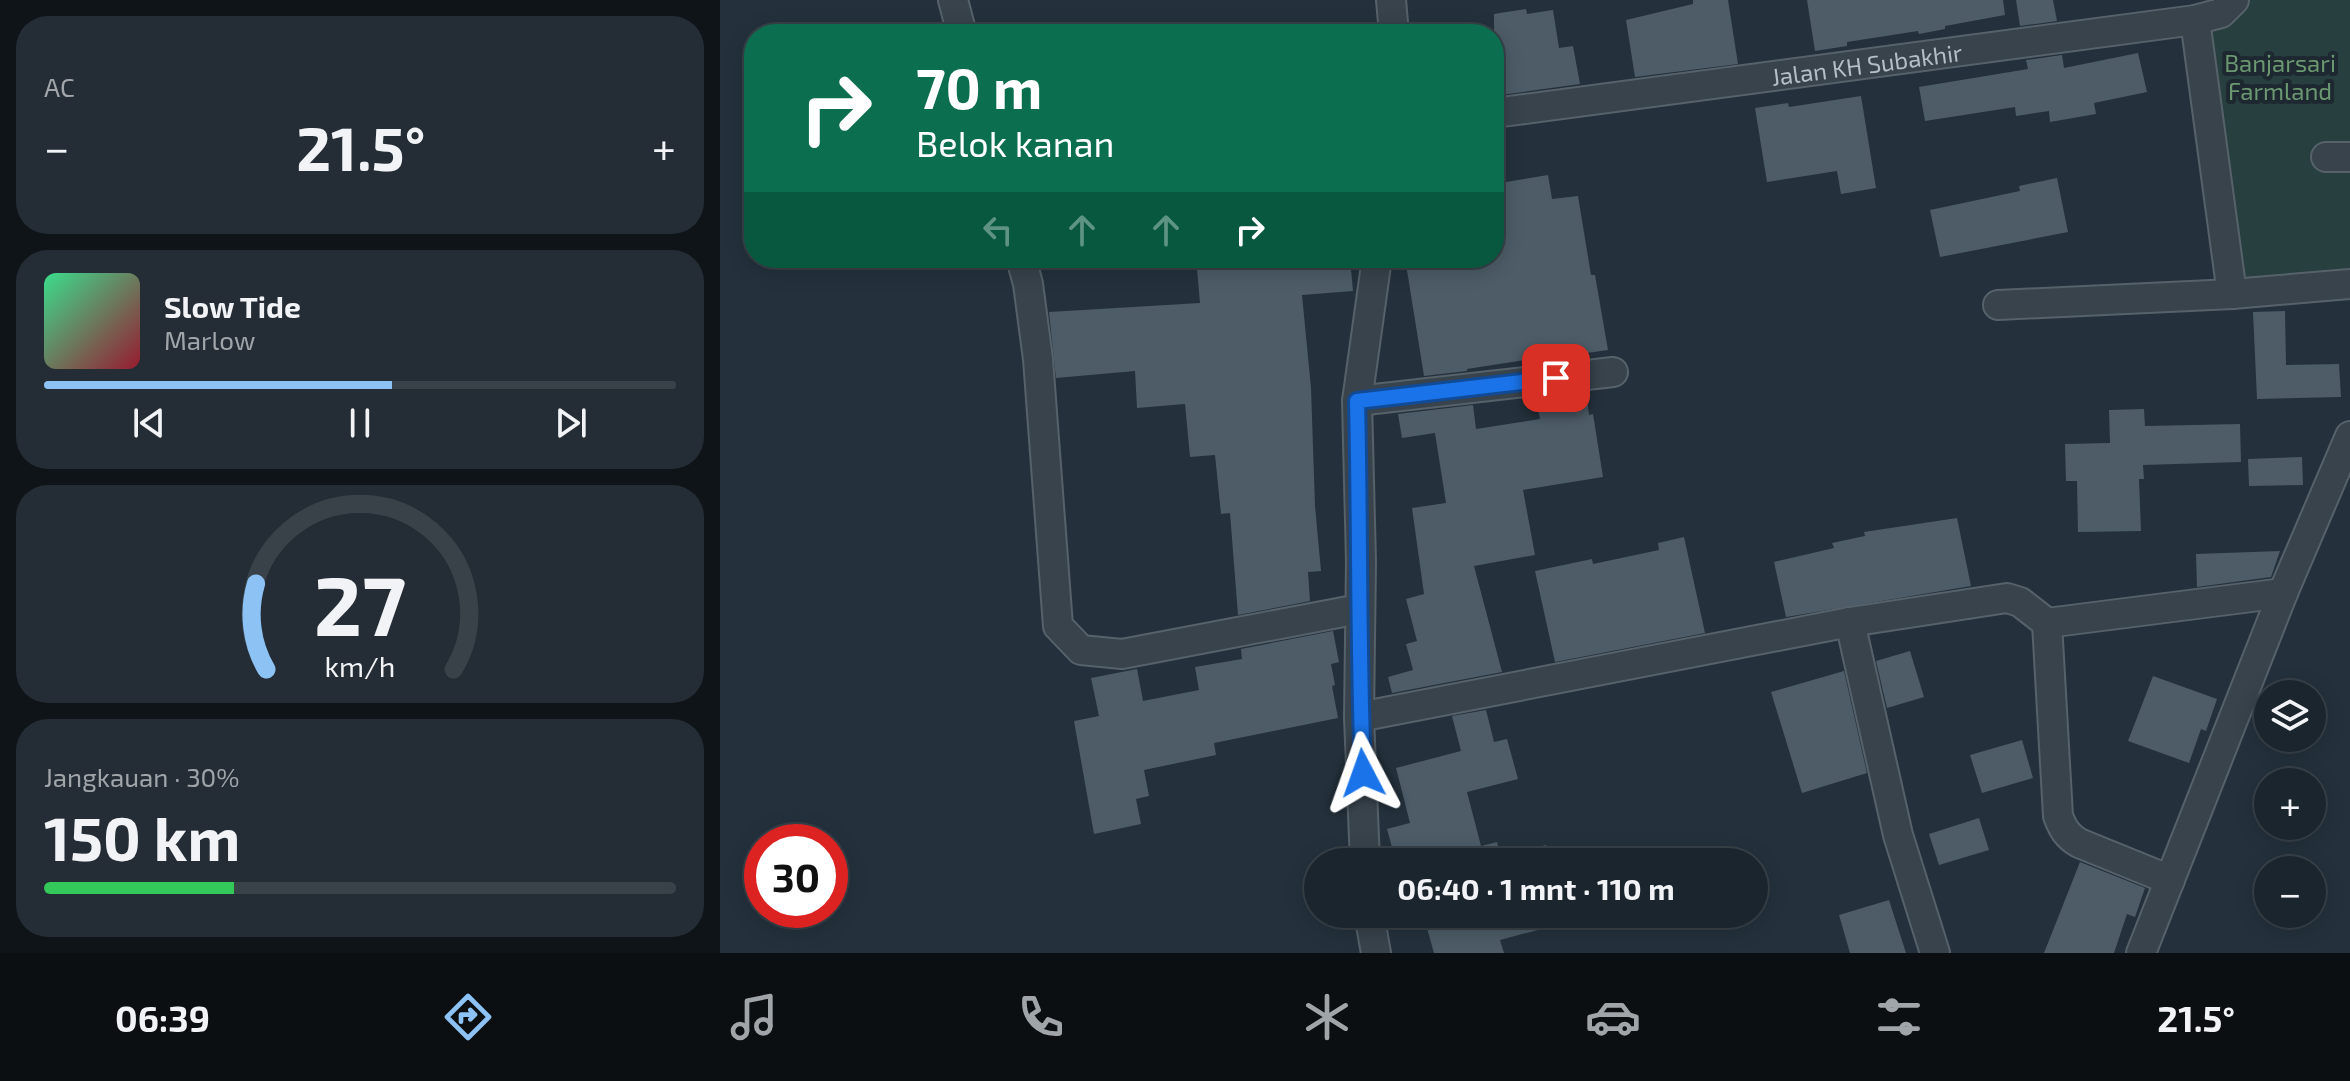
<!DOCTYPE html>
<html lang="id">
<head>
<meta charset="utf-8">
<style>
	body { margin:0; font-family:"Exo 2",sans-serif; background:#242d35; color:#f1f3f6; height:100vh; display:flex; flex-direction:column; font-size:30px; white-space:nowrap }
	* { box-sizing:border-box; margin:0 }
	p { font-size:26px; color:#a0a5aa }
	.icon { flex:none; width:44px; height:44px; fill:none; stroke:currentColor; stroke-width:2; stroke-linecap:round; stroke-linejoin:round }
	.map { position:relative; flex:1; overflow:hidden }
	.details { display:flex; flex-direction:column; gap:16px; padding:16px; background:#0f1419; width:720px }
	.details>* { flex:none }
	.hud { position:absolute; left:24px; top:24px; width:760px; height:244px; border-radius:32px; box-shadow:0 4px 20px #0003,0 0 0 2px #394249; background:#0b6e4f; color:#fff; overflow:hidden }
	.controls { position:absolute; left:1534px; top:680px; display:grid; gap:16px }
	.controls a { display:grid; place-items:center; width:72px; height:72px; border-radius:50%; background:#1b252d; box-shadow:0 4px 20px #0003,0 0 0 2px #394249; font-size:40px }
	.speed { position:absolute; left:24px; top:824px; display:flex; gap:16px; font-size:40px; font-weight:700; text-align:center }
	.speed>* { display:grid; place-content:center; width:104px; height:104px; border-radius:50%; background:#1b252d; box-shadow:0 4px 20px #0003,0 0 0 2px #394249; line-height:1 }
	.speed .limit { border:12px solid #d22; background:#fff; color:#111 }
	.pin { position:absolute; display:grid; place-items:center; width:68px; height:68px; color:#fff; margin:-34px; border-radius:16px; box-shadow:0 4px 12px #0006 }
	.me { position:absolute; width:88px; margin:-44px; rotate:356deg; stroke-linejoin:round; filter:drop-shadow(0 0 6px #0008) }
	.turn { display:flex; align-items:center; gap:28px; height:168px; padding:0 40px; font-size:36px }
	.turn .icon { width:104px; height:104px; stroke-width:2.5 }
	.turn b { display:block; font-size:56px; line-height:68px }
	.lanes { display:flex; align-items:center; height:76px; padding:0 40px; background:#0003; justify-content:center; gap:40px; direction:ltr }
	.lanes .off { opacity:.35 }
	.big { font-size:60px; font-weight:700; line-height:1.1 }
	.details .tile { flex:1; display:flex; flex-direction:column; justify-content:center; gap:12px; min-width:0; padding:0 28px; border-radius:32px; background:#242d35 }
	.details .dial { align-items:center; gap:0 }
	.dial svg { height:208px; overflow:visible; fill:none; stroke:#394249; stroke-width:7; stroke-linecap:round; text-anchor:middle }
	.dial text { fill:#f1f3f6; stroke:none }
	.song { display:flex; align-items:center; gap:24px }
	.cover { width:96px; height:96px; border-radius:12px; background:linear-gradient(135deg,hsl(150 70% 55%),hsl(350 70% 35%)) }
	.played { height:8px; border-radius:4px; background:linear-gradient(90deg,#8cc2f4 55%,#394249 55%) }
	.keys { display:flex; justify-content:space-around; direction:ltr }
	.heat { display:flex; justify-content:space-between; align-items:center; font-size:44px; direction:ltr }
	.charge { height:12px; border-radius:6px; background:linear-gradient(90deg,#34c759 30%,#394249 0) }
	.trip { position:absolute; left:584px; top:848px; width:464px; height:80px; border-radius:40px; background:#1b252d; box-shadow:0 4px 20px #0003,0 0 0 2px #394249; font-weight:700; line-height:80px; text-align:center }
	.tabs { display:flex; height:128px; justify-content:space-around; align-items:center; background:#0b0f12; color:#a0a5aa }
	.tabs .icon { width:56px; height:56px }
	.tabs .on { color:#8cc2f4 }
	.tabs b { font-size:36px; color:#f1f3f6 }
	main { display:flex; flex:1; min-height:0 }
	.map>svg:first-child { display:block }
	.green { fill:#273f3e }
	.building { fill:#4d5c67 }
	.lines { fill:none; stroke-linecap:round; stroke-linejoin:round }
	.minor-casing { stroke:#56616a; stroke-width:32 }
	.minor { stroke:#38434c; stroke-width:28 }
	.route-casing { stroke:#114b97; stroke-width:20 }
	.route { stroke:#1a73e8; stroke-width:14 }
	.labels { text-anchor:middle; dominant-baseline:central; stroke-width:8; stroke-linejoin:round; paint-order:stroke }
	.park-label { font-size:24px; fill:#6b9870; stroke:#1d2831 }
	.street-label { font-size:24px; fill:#b4bec7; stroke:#1d2831 }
</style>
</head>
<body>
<main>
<section class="details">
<div class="tile"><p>AC</p>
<div class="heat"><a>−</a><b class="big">21.5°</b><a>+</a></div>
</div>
<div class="tile">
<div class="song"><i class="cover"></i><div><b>Slow Tide</b><p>Marlow</p></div></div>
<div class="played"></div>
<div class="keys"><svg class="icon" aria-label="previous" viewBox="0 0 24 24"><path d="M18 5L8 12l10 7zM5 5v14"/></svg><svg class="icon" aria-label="pause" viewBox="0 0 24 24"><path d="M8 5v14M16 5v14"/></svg><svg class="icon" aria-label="next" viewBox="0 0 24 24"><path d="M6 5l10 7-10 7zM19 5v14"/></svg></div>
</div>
<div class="tile dial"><svg viewBox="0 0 100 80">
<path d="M14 69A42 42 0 1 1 86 69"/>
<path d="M14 69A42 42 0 0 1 10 36" stroke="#8cc2f4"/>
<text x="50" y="56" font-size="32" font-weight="700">27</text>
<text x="50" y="72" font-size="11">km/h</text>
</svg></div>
<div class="tile"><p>Jangkauan · 30%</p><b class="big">150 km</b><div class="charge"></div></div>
</section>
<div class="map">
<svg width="1630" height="953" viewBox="0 0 1630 953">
	<rect width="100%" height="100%" fill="#24313c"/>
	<polygon class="green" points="1508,0 1630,0 1630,280 1513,288 1484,19"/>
	<g class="building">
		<polygon points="973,0 1008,0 1018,64 915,77 906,20 973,4"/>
		<polygon points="1087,0 1283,0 1285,15 1225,26 1225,29 1199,34 1198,31 1127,42 1127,46 1095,51"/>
		<polygon points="1296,0 1333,0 1337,21 1300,26"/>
		<polygon points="806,9 807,14 833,10 839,48 853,46 860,84 774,96 774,14"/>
		<polygon points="1418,53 1427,92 1374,103 1376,114 1330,122 1329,111 1296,116 1295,107 1205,121 1199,87 1308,69 1306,60 1342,55 1344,68"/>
		<polygon points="1141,96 1156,188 1121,194 1117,171 1047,182 1035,108 1068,103 1069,107"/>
		<polygon points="828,175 832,199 858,196 871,275 875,275 888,350 860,354 861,359 811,364 806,363 805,360 747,369 747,371 704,376 685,258 774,258 774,184"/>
		<polygon points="1337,178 1348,232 1220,257 1210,210 1300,191 1299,186"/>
		<polygon points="476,258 630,258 633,291 582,295 591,388 595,506 601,571 588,572 590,601 518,615 510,513 501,514 495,455 470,457 465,404 417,408 415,371 336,378 329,312 480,303"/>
		<polygon points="1565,311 1566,365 1619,364 1621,397 1537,399 1533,312"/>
		<polygon points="866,392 869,415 873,414 883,477 803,490 815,555 754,566 782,672 672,693 668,677 693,670 686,644 697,641 686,599 704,594 692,508 726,503 715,433 682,438 678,414 753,405 756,429 820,419 816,398"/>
		<polygon points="1424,409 1425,426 1520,424 1521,462 1423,465 1424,479 1419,479 1421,531 1358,532 1357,481 1346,481 1345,444 1390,443 1389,410"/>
		<polygon points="1582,457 1583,485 1529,486 1528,459"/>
		<polygon points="1237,518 1251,586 1066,617 1054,562 1114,548 1112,543 1145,536 1144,532"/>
		<polygon points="964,537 985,633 835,662 815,571 872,559 873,564 939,550 938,543"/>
		<polygon points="1560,551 1551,577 1477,587 1476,554"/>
		<polygon points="613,631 619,662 611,664 615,685 612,686 618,718 494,743 496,755 424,770 429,796 416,799 421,824 374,834 354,721 379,716 371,678 417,669 423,701 479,690 475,667 522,659 521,649"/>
		<polygon points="1190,651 1204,697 1167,708 1156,661"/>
		<polygon points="1124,671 1147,773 1082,793 1051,692"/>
		<polygon points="1433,676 1497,699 1486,731 1481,729 1469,763 1408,741"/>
		<polygon points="766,710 774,742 787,739 798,779 747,792 761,846 777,842 781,857 826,845 831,862 676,862 667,829 690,823 676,768 741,751 732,716"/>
		<polygon points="1302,740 1313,778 1262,793 1250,755"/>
		<polygon points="1259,818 1269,850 1219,865 1209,834"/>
		<polygon points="980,848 984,862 926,862"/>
		<polygon points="1360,862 1425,888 1415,917 1407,914 1394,953 1324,953"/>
		<polygon points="1169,900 1186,953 1130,953 1119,915"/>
		<polygon points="703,914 878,914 780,940 784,953 714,953"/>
		<polygon points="896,914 955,914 900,929"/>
	</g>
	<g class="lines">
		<g class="minor-casing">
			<g id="minor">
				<polyline points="233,0 242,34"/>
				<polyline points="671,0 674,34"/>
				<polyline points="1475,20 1512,294"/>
				<path id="s1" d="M774,113L1475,20L1501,13L1514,0"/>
				<polyline points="1606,157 1630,157"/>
				<polyline points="301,258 308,284 318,359 338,626 361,650 402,654 639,609"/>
				<polyline points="1278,305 1512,294 1630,284"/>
				<polyline points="637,401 893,372"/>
				<polyline points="1130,622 1178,835 1215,953"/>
				<polyline points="1327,623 1563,593"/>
				<path d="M639,717L1130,622L1287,598L1300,602L1327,623L1338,816C1343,829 1347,836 1359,843L1450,880"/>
				<polyline points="645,862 639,717 641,562 637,401 657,258"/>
				<polyline points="649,914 656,953"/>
				<polyline points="1421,953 1563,593 1630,436"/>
			</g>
		</g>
		<use href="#minor" class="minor"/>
	</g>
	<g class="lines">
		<g class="route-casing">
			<path id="route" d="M643,773C638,649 640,525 637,401L836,378"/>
		</g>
		<use href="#route" class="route"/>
	</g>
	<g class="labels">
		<g class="park-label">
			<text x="1560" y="62">Banjarsari<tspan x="1560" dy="28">Farmland</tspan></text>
		</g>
		<g class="street-label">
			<text stroke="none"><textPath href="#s1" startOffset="376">Jalan KH Subakhir</textPath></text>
		</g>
	</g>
</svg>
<div class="controls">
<a><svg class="icon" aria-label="layers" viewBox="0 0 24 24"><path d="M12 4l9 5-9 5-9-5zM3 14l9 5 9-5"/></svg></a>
<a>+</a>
<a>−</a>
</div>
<div class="speed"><div class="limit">30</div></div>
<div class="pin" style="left:836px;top:378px;background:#d93025"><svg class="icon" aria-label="arrive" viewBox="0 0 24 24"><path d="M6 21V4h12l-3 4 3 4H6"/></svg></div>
<svg class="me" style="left:643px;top:773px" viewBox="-20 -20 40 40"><path d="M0-17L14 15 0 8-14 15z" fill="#1a73e8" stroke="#fff" stroke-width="4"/></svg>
<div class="trip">06:40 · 1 mnt · 110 m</div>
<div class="hud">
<div class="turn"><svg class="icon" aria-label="right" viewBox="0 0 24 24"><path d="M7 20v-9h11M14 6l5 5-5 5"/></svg><div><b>70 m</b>Belok kanan</div></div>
<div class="lanes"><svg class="icon off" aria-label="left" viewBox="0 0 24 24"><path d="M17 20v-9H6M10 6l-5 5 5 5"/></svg><svg class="icon off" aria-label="ahead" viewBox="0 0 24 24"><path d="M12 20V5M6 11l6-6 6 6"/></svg><svg class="icon off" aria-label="ahead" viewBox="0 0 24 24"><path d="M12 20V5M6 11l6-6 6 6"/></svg><svg class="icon" aria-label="right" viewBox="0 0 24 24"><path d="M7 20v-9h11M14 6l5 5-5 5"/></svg></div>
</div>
</div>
</main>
<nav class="tabs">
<b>06:39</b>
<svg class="icon on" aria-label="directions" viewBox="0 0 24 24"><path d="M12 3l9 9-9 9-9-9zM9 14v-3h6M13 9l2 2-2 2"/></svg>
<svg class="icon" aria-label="music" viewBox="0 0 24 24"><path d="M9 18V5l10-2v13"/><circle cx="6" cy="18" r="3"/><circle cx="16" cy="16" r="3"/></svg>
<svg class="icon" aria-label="phone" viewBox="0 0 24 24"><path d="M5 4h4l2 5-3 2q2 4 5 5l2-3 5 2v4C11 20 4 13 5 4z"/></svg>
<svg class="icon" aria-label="climate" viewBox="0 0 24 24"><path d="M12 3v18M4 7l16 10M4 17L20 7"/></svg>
<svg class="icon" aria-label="car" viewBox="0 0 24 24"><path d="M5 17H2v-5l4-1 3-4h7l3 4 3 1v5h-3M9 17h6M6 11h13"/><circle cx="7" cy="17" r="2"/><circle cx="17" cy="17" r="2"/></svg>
<svg class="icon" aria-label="filters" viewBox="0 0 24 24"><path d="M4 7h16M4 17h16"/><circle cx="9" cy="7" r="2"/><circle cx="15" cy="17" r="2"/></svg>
<b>21.5°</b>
</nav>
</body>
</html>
